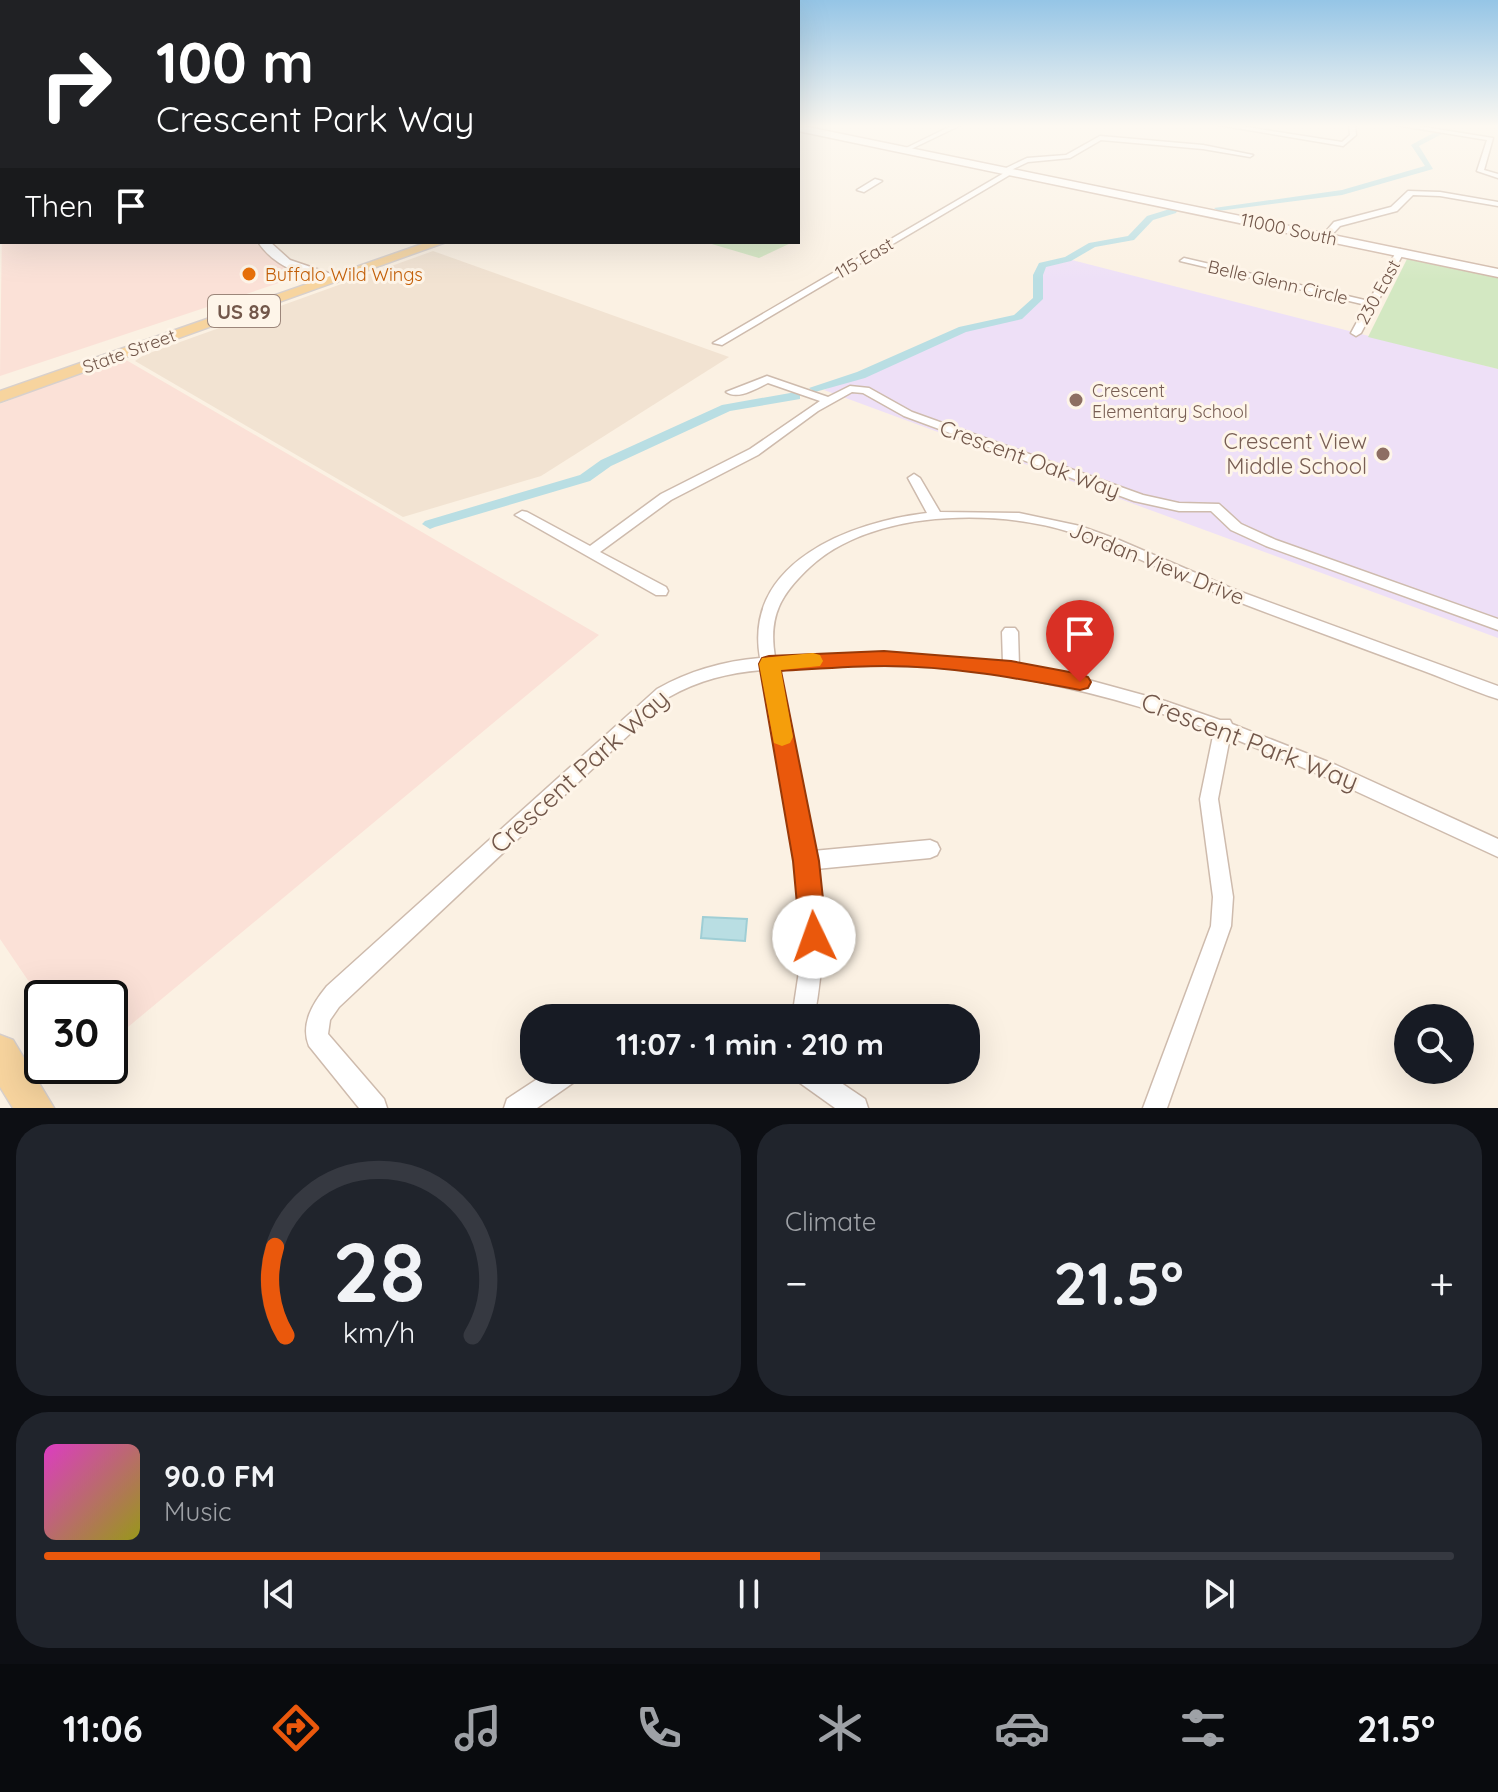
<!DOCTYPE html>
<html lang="en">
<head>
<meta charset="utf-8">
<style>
	body { margin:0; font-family:Quicksand,sans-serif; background:#20242c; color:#f1f3f6; height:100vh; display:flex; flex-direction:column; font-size:30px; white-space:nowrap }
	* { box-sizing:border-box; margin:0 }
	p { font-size:26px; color:#9ea1a6 }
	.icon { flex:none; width:44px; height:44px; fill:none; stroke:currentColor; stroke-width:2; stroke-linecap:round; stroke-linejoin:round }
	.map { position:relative; height:1108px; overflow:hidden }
	.side { display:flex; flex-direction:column; gap:16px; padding:16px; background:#0d0f14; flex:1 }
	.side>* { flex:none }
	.banner { position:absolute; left:0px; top:0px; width:800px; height:244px; box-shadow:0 8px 32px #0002; background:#202124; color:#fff; overflow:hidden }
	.fabs { position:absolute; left:1394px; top:1004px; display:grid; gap:16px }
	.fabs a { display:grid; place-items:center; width:80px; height:80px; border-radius:50%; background:#171b24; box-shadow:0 8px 32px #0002; font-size:40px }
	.speed { position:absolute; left:24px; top:980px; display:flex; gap:16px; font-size:40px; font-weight:700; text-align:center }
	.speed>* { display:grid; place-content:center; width:104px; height:104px; border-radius:50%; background:#171b24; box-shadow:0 8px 32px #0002; line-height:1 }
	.speed .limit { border:4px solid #111; border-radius:12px; background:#fff; color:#111 }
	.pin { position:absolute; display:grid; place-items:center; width:68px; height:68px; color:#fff; margin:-82px -34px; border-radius:50% 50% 50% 0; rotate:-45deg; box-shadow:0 0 8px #0007 }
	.pin .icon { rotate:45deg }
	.me { position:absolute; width:88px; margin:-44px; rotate:357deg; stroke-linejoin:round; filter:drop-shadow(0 0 6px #0008) }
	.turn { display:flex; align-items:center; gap:28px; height:168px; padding:0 24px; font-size:36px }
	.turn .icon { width:104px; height:104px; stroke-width:2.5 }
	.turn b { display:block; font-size:56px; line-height:68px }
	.then { display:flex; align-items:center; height:76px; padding:0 24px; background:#0003; gap:16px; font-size:30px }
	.big { font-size:60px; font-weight:700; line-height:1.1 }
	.side .tile { flex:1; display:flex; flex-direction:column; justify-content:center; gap:12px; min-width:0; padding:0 28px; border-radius:32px; background:#20242c }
	.side .dial { align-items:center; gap:0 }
	.dial svg { height:208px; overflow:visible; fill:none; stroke:#363941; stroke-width:7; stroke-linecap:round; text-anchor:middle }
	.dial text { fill:#f1f3f6; stroke:none }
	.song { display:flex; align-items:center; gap:24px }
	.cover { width:96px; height:96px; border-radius:12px; background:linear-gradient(135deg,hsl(310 70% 55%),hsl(60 70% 35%)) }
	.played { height:8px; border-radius:4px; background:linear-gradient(90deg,#ea580c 55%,#363941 55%) }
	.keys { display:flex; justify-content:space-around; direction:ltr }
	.heat { display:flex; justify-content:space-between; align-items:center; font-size:44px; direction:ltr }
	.side .tiles { flex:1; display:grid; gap:16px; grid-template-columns:1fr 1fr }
	.tile:last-child { grid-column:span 2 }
	.trip { position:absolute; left:520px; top:1004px; width:460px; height:80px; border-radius:32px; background:#171b24; box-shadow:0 8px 32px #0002; font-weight:700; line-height:80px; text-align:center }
	.tabs { display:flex; height:128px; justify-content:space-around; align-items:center; background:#090b0e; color:#9ea1a6 }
	.tabs .icon { width:56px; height:56px }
	.tabs .current { color:#ea580c }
	.tabs b { font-size:36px; color:#f1f3f6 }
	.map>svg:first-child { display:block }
	.residential { fill:#f2e3d2 }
	.commercial { fill:#fbe1d7 }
	.education { fill:#eee0f7 }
	.green { fill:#d3e8c2 }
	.water { fill:#b9dee3; stroke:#9fced5; stroke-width:2 }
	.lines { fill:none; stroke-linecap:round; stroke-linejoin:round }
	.canal { fill:#b9dee3; fill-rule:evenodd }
	.street-casing { stroke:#cebbad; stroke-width:3 }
	.secondary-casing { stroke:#d1baab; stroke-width:3 }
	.primary-casing { stroke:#d8d0cc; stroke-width:3 }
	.highway-casing { stroke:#d8d0cc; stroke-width:3 }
	.street { fill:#fff; fill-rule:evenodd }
	.secondary { fill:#fff; fill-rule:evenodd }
	.primary { fill:#f7d49e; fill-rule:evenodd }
	.highway { fill:#f3b19c; fill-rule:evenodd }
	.route { fill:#ea580c; stroke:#983908; stroke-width:2 }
	.slow { fill:#f59e0b }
	.food-dot { fill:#e8710a; stroke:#fef5e9; stroke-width:3 }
	.education-dot { fill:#8d6e63; stroke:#fef5e9; stroke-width:3 }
	.labels { text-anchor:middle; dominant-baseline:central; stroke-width:6; stroke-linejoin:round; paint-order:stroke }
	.far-street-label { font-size:18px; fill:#72574a; stroke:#fef5e9 }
	.far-food-label { font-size:18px; fill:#c56008; stroke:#fef5e9; text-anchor:start }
	.far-education-label { font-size:18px; fill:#785e54; stroke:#fef5e9; text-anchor:start }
	.shield { fill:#fef5e9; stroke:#9c867a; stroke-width:2 }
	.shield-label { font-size:20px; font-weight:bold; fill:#72574a }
	.education-label { font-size:22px; fill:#785e54; stroke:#fef5e9; text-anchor:end }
	.street-label { font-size:22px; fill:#72574a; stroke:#fef5e9 }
	.near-street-label { font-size:26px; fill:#72574a; stroke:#fef5e9 }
</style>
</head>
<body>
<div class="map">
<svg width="1498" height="1108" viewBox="0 0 1498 1108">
	<rect width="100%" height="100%" fill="#fbf1e3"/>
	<polygon class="residential" points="433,251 729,357 541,476 403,517 135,361 144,355"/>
	<g class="commercial">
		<polygon points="2,226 2,242 254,242 300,276 0,376"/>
		<polygon points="121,357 599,635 110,1042 110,998 42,998 42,1001 0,939 0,404"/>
	</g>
	<polygon class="education" points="1068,259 1498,369 1498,638 824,390 963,329 1018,317 1038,299 1038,275 1042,265"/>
	<g class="green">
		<polygon points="705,242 793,242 759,258"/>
		<polygon points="1407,259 1498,278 1498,369 1368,337"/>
	</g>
	<polygon class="water" points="703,917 747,919 745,941 701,938"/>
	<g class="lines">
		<g class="canal">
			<polygon points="1437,131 1444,133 1419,146 1433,169 1342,195 1218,211 1214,208 1342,190 1425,166 1411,145"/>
			<polygon points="1173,208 1177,211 1176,213 1153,220 1134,240 1095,247 1071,261 1046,267 1043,275 1043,299 1022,319 966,332 865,378 815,392 809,388 857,372 959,327 1014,315 1033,298 1033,275 1039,263 1065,257 1089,243 1128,236 1147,216"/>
			<polygon points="2,213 2,219 0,220 0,214"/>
			<polygon points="796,392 800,393 800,399 730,411 611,466 590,481 435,527 430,529 422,524 425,521 580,475 601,460 722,405"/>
		</g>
		<g class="street-casing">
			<g id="street">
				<polygon points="953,125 961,125 907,151 902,150"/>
				<polygon points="1218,125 1234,125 1342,142 1350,135 1349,125 1355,125 1356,135 1343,146"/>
				<polygon points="1395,125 1411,125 1493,138 1484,170 1498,174 1498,178 1477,171 1487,140"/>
				<polygon points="1100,136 1203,145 1253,155 1250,157 1203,149 1101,140 1070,158 1028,162 1011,170 1013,173 722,345 713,343 1004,173 1002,172 1002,170 1027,158 1066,155"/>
				<polygon points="875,179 882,181 864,192 857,190"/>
				<polygon points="1408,191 1440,192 1498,202 1498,206 1440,196 1413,195 1397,211 1340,226 1328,239 1321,237 1334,222 1391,207"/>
				<polygon points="1400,249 1404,252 1361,333 1356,336 1351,333 1366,305 1180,261 1184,258 1369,301 1396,252"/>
				<path d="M767,376L828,397L850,386L869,388L912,412L1143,495L1179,503L1219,504L1241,524L1276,540L1498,619V630L1266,546L1231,530L1211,511H1179L1134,501L904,416L863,393L852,392L818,411L758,455L671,500L600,552L666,587L668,591L666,595H656L515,515L522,511L527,512L590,546L661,494L750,449L820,401L768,383C755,389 738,400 726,392Z"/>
				<path d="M914,474L920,478L940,512L1019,513L1080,526L1119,540L1233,589L1498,686V699C1469,690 1442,677 1413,667C1349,643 1284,620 1221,595C1170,575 1122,548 1070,532C995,508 871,510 810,567C781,594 768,616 775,657L903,654L1003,663L1002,632L1005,628H1015L1018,632L1019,666L1081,678L1165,701L1220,720H1230L1232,724L1336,765L1498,839V857L1323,776L1230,737L1218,799L1233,897L1231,926L1167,1108H1143L1211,926L1213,897L1200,799L1214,731C1143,706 1071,686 997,674C925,663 850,664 778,669L813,851L930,840L937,843L940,849L937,855L930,858L816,869C825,919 824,968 814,1018H792L801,958V897L762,670C728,673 699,680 669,697L339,1007L330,1020L328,1034L384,1099L387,1108H359L309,1046C300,1024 313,1003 327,986L657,689C689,671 723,661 760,658C743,562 851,522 927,513L908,478Z"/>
				<polygon points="551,1070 584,1070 580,1078 537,1108 504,1108 507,1099"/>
				<polygon points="789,1070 822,1070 865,1099 868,1108 835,1108 793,1078"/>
			</g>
		</g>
		<g class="secondary-casing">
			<g id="secondary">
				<polygon points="798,125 1498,269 1498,277 798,131"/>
				<path d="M258,242H270L290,260L343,278L337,282C307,277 276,269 258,242Z"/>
			</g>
		</g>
		<g class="primary-casing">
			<g id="primary">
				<polygon points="428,242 446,242 0,402 0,391"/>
				<polygon points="0,1035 13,1040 54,1108 13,1108 0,1087"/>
			</g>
		</g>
		<g class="highway-casing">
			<g id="highway">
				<rect x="0" y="180" width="2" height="8"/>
				<polygon points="0,202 2,202 0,211"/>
			</g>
		</g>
		<use href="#street" class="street"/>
		<use href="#secondary" class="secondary"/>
		<use href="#primary" class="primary"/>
		<use href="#highway" class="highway"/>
	</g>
	<linearGradient id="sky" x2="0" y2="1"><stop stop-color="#95c5e6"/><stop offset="0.45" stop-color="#fdf9f2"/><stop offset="1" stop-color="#fdf9f2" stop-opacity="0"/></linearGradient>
	<rect width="1498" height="280" fill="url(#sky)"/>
	<path class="route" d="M884,651L1011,661L1080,674L1088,677L1091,682L1088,688L1080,690C1016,678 951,666 885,666C851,666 816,669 781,671L819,861L827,937L823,946L814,950L804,946L800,937L793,861L759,664L762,658L769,656Z"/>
	<polygon class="slow" points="813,653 820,655 823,661 820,666 781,670 793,737 790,743 782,746 774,743 759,664 762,658"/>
	<circle class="food-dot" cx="249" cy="274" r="8"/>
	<g class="education-dot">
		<circle cx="1076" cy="400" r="8"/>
		<circle cx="1383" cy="454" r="8"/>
	</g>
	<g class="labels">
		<g class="far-street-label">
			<text transform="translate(1289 229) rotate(12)">11000 South</text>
			<text transform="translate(864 258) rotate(-30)">115 East</text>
			<text transform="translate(1278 282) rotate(13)">Belle Glenn Circle</text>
			<text transform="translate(1378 292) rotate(-61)">230 East</text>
			<text transform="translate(129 351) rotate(-20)">State Street</text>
		</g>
		<g class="far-food-label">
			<text x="265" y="274">Buffalo Wild Wings</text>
		</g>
		<g class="far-education-label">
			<text x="1092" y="390">Crescent<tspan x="1092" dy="21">Elementary School</tspan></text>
		</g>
		<rect class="shield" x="208" y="295" width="72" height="32" rx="6"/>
		<g class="shield-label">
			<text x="244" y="311">US 89</text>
		</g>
		<g class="education-label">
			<text x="1367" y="441">Crescent View<tspan x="1367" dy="25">Middle School</tspan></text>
		</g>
		<g class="street-label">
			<text transform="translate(1030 459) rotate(20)">Crescent Oak Way</text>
			<text transform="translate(1157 563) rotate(22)">Jordan View Drive</text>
		</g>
		<g class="near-street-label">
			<text transform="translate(1250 741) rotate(21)">Crescent Park Way</text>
			<text transform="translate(579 771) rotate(-42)">Crescent Park Way</text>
		</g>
	</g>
</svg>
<div class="fabs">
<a><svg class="icon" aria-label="search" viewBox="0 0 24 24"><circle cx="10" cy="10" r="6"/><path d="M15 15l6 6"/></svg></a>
</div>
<div class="speed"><div class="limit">30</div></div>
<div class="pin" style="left:1080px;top:682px;background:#d93025"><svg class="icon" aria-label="arrive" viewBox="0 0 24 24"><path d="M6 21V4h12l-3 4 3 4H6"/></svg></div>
<svg class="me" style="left:814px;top:937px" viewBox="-20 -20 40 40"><circle r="19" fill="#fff"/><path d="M0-13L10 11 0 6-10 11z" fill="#ea580c"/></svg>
<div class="trip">11:07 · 1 min · 210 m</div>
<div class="banner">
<div class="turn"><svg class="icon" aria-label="right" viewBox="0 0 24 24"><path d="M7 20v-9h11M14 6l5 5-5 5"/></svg><div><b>100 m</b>Crescent Park Way</div></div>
<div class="then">Then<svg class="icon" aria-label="arrive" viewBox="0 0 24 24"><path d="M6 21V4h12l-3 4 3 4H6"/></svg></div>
</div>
</div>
<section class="side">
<div class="tiles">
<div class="tile dial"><svg viewBox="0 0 100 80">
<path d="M14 69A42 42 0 1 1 86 69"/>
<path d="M14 69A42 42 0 0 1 10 35" stroke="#ea580c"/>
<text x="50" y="56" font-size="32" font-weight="700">28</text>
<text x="50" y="72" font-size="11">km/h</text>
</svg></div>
<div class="tile"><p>Climate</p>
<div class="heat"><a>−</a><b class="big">21.5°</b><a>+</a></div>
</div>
<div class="tile">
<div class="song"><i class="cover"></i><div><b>90.0 FM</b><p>Music</p></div></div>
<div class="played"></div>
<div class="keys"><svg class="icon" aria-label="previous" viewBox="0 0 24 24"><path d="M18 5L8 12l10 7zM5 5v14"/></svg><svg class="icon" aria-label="pause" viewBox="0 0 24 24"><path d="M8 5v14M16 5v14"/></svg><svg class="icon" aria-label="next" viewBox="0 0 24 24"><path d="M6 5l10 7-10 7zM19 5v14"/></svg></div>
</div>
</div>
</section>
<nav class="tabs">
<b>11:06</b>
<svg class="icon current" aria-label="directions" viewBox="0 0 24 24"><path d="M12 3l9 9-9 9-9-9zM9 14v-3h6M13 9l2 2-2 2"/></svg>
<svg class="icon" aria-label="music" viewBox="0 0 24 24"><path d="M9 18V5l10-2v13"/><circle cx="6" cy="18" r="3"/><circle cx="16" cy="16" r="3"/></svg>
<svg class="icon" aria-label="phone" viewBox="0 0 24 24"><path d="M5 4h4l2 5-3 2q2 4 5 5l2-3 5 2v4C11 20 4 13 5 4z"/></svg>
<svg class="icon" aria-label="climate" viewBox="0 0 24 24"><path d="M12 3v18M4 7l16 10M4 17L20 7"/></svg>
<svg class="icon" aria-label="car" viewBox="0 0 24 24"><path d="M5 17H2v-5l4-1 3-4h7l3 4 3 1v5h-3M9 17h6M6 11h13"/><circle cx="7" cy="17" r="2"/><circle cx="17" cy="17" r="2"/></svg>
<svg class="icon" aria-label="filters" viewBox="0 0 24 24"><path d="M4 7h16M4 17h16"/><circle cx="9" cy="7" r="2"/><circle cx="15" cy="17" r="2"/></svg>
<b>21.5°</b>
</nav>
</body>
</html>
